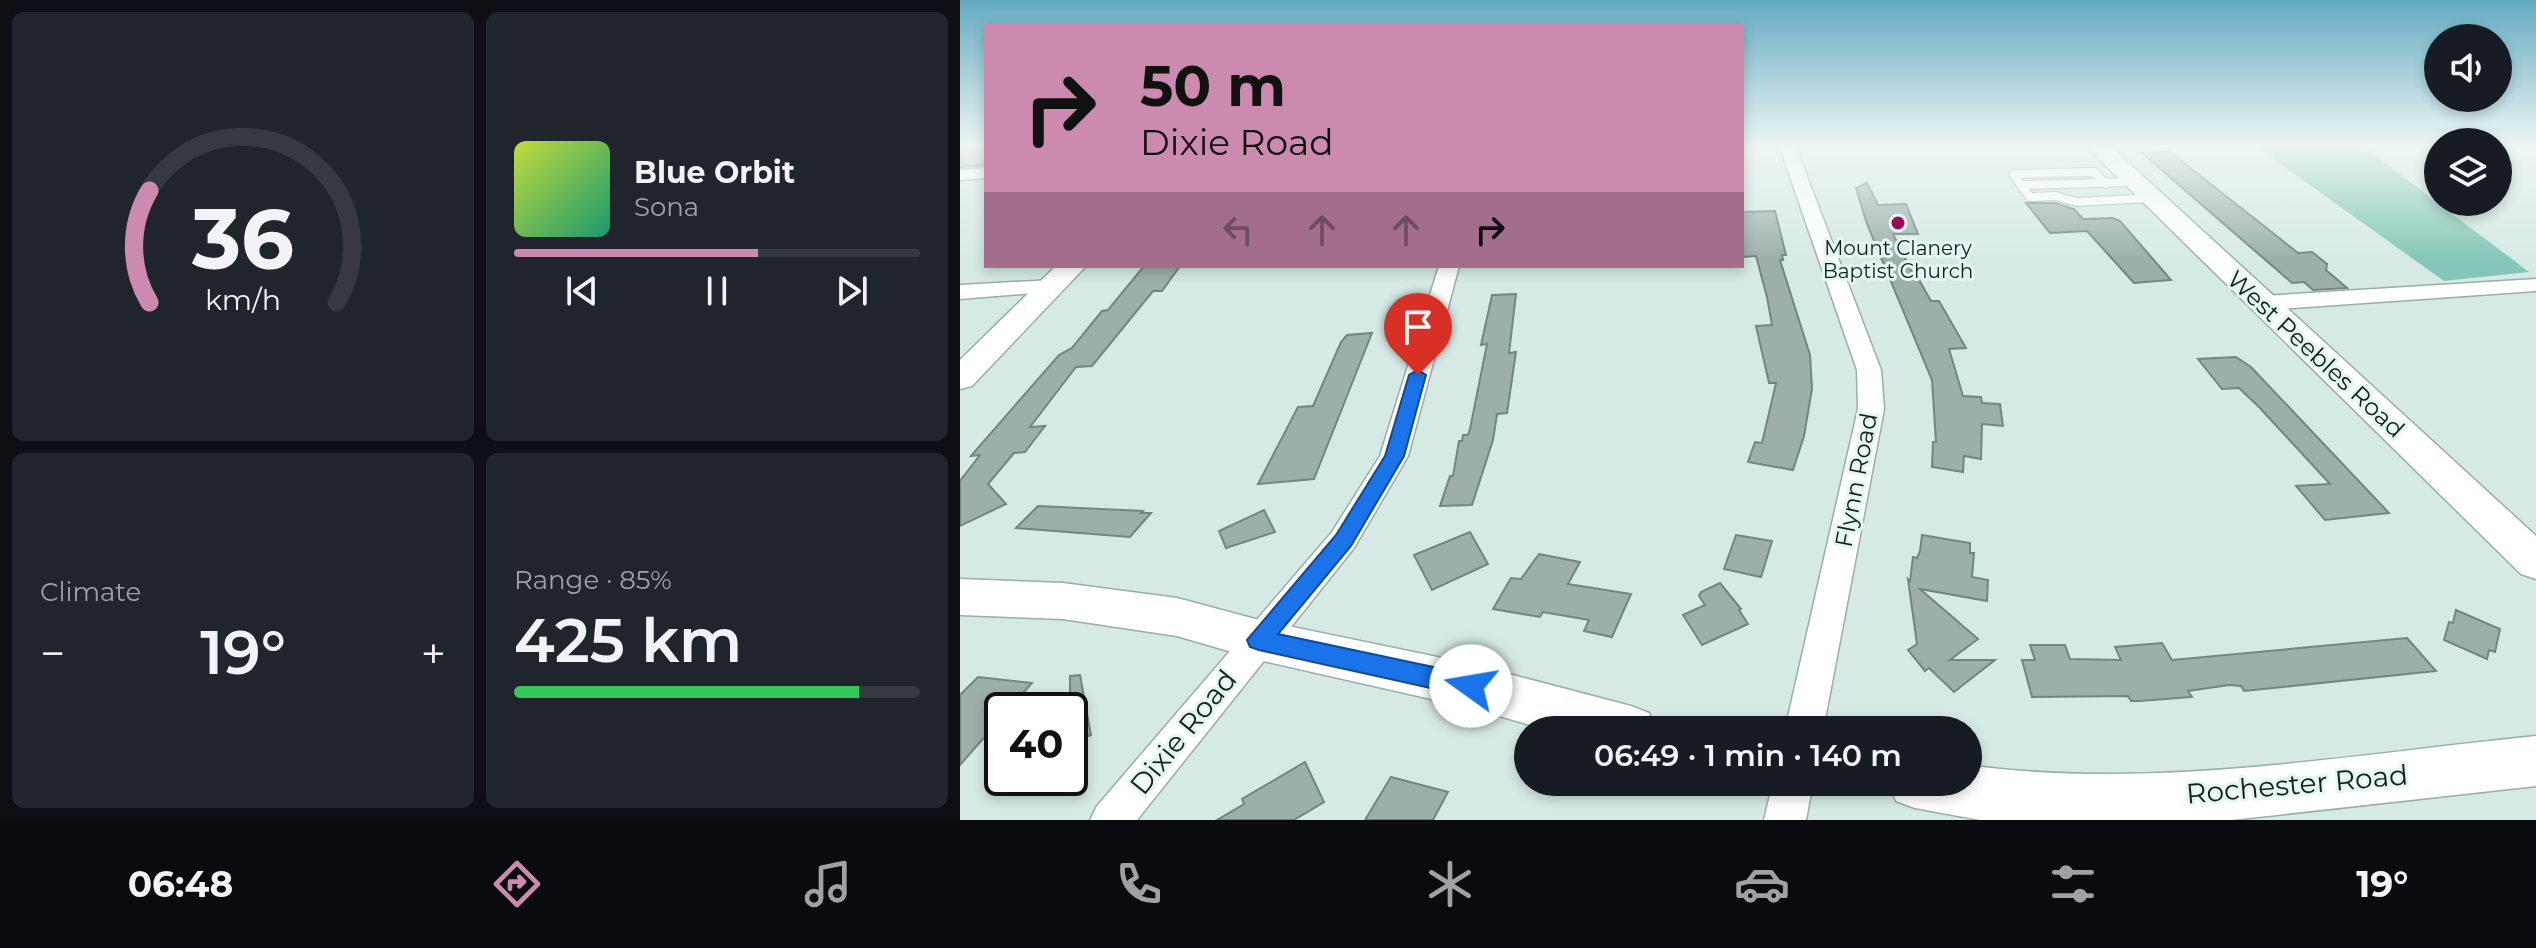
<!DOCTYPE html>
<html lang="en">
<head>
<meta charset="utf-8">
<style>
	body { margin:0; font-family:Montserrat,sans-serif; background:#20242c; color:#f1f3f6; height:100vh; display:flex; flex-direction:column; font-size:30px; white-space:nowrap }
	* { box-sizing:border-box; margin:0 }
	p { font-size:26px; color:#9ea1a6 }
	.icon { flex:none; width:44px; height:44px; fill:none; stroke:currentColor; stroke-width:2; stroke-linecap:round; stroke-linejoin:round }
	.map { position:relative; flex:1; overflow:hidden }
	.drawer { display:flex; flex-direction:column; gap:12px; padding:12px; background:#0d0f14; width:960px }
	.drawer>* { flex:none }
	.hud { position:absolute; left:24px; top:24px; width:760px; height:244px; border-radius:0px; box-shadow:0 4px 12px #0003; background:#cb8aae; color:#111; overflow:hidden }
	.buttons { position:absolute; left:1464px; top:24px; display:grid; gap:16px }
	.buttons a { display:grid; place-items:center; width:88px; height:88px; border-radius:50%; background:#171b24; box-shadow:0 4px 12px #0003; font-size:40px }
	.speed { position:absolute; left:24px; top:692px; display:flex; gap:16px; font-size:40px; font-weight:700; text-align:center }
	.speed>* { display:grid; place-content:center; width:104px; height:104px; border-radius:50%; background:#171b24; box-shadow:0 4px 12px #0003; line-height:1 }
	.speed .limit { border:4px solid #111; border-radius:12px; background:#fff; color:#111 }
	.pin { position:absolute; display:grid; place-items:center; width:68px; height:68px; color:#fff; margin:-82px -34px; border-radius:50% 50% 50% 0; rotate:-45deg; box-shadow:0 0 8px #0007 }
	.pin .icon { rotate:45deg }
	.me { position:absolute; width:88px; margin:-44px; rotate:283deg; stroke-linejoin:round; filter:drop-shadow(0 0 6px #0008) }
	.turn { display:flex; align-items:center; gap:28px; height:168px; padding:0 24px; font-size:36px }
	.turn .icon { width:104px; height:104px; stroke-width:2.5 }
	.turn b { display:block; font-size:56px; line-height:68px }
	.lanes { display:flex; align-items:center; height:76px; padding:0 24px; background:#0003; justify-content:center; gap:40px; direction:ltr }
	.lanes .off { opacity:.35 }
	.big { font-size:60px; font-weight:600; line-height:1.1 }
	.drawer .widget { flex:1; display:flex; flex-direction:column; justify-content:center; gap:12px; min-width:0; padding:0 28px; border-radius:12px; background:#20242c }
	.drawer .dial { align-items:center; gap:0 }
	.dial svg { height:208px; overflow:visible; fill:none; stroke:#363941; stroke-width:7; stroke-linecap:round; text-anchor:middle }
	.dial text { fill:#f1f3f6; stroke:none }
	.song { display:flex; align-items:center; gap:24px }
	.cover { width:96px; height:96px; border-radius:12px; background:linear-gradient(135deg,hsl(70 70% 55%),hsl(160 70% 35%)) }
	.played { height:8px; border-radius:4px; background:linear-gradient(90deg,#cb8aae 60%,#363941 60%) }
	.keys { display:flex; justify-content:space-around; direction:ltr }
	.heat { display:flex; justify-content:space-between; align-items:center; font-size:44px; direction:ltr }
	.charge { height:12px; border-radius:6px; background:linear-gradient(90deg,#34c759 85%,#363941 0) }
	.drawer .tiles { flex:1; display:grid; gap:12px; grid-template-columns:repeat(2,1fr) }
	.trip { position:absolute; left:554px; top:716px; width:468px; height:80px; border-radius:40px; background:#171b24; box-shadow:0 4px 12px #0003; font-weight:600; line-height:80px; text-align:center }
	.menu { display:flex; height:128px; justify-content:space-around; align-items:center; background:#090b0e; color:#9ea1a6 }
	.menu .icon { width:56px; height:56px }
	.menu .on { color:#cb8aae }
	.menu b { font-size:36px; color:#f1f3f6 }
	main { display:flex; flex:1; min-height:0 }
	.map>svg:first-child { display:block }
	.green { fill:#84c6b7 }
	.building { fill:#9cafaa; stroke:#748681; stroke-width:2 }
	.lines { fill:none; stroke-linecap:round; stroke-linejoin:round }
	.lane-casing { stroke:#9aada8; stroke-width:10 }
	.street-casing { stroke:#9aada8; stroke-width:3 }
	.secondary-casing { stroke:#9aada8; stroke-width:3 }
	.lane { stroke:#fff; stroke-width:8 }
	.street { fill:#fff; fill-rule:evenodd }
	.secondary { fill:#fff; fill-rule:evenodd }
	.route { fill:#1a73e8; stroke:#114b97; stroke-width:2 }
	.poi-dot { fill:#9d0a56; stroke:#e3f7f2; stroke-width:3 }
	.labels { text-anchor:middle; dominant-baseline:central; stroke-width:6; stroke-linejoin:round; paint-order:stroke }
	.far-poi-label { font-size:20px; fill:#171e1d; stroke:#e3f7f2 }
	.street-label { font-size:24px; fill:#171e1d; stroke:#e3f7f2 }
	.near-street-label { font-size:28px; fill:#171e1d; stroke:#e3f7f2 }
</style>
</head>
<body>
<main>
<section class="drawer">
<div class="tiles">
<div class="widget dial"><svg viewBox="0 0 100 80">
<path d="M14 69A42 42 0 1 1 86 69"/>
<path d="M14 69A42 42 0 0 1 14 26" stroke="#cb8aae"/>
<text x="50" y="56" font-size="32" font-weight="700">36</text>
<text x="50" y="72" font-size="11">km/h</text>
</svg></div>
<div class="widget">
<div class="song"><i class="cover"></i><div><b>Blue Orbit</b><p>Sona</p></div></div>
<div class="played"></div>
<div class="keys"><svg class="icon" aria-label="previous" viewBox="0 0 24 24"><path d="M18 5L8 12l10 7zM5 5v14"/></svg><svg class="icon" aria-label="pause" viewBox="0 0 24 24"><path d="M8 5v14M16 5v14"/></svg><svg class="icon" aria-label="next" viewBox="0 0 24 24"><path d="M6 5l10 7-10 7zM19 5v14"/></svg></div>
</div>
<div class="widget"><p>Climate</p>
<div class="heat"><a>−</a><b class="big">19°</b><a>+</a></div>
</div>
<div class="widget"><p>Range · 85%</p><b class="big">425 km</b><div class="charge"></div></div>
</div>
</section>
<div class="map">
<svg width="1576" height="820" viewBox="0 0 1576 820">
	<rect width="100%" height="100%" fill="#d6eae5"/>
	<polygon class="green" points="1294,145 1401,145 1569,272 1484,281"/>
	<g class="building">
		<polygon points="26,149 26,165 0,167 0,150"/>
		<polygon points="1209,151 1338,253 1352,252 1367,264 1366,270 1387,288 1353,290 1344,282 1332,283 1182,153"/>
		<polygon points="907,183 918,205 946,204 958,234 933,234 955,278 958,278 971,301 979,301 1006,348 989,349 1003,396 1021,397 1022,403 1040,404 1043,426 1022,424 1021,459 1004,456 1003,472 972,467 973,442 976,442 972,380 907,224 896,188"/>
		<polygon points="1066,203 1095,203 1114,209 1123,219 1153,218 1160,221 1211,280 1174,283 1127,231 1090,233"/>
		<polygon points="815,211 826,255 822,255 823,260 820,260 850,355 852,389 844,436 833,470 788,462 795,442 802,443 816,383 809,383 796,326 812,325 807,297 796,256 782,257 782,212"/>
		<polygon points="184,266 220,266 202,291 193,291 132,366 116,367 70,427 85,426 65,452 54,453 28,484 46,504 0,526 0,481 20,455 11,456 99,355 112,348 142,311 148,310"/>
		<polygon points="556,294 549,353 556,352 547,413 537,414 533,440 512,505 480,506 490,476 493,476 499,441 502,441 503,435 508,435 510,429 527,344 521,345 532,295"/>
		<polygon points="412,333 354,479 298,484 338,407 353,406 381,342 387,335"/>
		<polygon points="1276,357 1291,367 1429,513 1365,520 1336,486 1370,484 1299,407 1279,388 1262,389 1238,359"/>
		<polygon points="78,506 183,511 181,513 191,513 170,537 56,528"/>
		<polygon points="304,510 315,532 266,548 259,531"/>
		<polygon points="510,532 528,564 472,590 454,555"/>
		<polygon points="776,535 812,541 801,577 764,569"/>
		<polygon points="962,535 1010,543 1010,553 1014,553 1012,577 1028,580 1027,601 960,589 1018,639 990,660 1035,660 994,692 969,668 965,671 948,650 957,644 948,579 950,581 953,557 957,558 960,551"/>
		<polygon points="579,554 620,562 608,584 671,594 652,637 624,631 629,620 583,612 580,617 533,609 551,578 561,579"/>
		<polygon points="760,583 781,609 779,610 788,624 742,645 723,615 745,605 739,596 741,592"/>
		<polygon points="1496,610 1540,629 1535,652 1529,650 1527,659 1484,640 1489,622 1493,623"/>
		<polygon points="1447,638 1476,671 1284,691 1281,686 1269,685 1228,691 1232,697 1180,701 1171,701 1168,696 1072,697 1062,660 1075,660 1070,645 1105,645 1110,659 1161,660 1155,647 1202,643 1212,660"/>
		<polygon points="120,675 131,735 110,743 110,676"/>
		<polygon points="18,677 72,683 48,710 42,710 42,717 0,765 0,695"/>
		<polygon points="345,762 364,802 334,820 257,820 284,804 282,799"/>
		<polygon points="431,777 488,792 473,820 405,820"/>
	</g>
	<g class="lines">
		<g class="lane-casing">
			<g id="lane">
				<polyline points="1146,184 1134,172 1053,174 1070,197 1096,196 1116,202 1192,198"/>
				<polyline points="1062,185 1175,182"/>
			</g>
		</g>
		<g class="street-casing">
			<g id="street">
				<polygon points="819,145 835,145 921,370 924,409 863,730 825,730 898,409 897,370"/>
				<polygon points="26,168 26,178 0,180 0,170"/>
				<polygon points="479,266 499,266 448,456 394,548 177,820 130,820 137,806 372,532 420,456"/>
				<polygon points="1576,279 1576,291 1303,310 1292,303 1303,296"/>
				<polygon points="92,280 103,286 100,291 0,299 0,285"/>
				<polygon points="813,782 853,782 846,820 804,820"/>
			</g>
		</g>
		<g class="secondary-casing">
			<g id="secondary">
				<polygon points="1125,145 1149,145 1576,536 1576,579 1561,574"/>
				<polygon points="96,266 126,266 12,386 0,389 0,360"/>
				<polygon points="0,579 103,583 217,598 299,620 511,664 671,706 689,713 697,730 588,730 511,708 299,660 217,636 103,619 0,615"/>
				<path d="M1576,736V786L1271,820H1020L955,808L936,801L928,782H1008V765C1188,791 1395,754 1576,736Z"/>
			</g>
		</g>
		<use href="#lane" class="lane"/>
		<use href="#street" class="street"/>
		<use href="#secondary" class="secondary"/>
	</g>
	<linearGradient id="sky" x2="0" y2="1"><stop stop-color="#63aac1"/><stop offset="0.56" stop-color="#edf6f3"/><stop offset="1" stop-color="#edf6f3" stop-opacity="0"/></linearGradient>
	<rect width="1576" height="260" fill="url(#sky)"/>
	<polygon class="route" points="458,370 466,375 444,456 391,546 318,634 511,675 520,678 524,686 520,694 511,697 299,650 290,647 287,640 376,535 425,456 449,375"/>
	<circle class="poi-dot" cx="938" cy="223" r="8"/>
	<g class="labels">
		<g class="far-poi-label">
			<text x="938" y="248">Mount Clanery<tspan x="938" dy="23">Baptist Church</tspan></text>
		</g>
		<g class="street-label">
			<text transform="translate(1356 354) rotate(43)">West Peebles Road</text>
			<text transform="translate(896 480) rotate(-79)">Flynn Road</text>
		</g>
		<g class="near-street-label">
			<text transform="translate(223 732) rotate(-51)">Dixie Road</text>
			<text transform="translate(1337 784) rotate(-5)">Rochester Road</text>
		</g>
	</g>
</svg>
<div class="buttons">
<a><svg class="icon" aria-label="sound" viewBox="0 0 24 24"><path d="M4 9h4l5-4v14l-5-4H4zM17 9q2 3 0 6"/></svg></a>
<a><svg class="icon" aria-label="layers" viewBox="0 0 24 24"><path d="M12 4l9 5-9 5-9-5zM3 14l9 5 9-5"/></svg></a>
</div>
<div class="speed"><div class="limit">40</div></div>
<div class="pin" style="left:458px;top:375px;background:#d93025"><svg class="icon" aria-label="arrive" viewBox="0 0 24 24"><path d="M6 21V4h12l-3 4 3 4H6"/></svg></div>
<svg class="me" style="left:511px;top:686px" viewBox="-20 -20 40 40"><circle r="19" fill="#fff"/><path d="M0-13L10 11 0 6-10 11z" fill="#1a73e8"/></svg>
<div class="trip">06:49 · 1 min · 140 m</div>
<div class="hud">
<div class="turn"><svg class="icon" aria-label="right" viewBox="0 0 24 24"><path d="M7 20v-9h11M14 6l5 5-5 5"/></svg><div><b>50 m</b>Dixie Road</div></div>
<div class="lanes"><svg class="icon off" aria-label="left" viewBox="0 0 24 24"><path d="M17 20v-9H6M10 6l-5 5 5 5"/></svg><svg class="icon off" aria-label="ahead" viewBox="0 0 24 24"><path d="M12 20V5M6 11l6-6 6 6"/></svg><svg class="icon off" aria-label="ahead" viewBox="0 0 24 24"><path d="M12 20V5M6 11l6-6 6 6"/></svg><svg class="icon" aria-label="right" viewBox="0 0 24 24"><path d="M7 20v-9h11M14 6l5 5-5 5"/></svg></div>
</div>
</div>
</main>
<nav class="menu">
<b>06:48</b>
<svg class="icon on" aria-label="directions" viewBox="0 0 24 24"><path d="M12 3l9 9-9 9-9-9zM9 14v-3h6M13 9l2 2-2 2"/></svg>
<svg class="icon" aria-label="music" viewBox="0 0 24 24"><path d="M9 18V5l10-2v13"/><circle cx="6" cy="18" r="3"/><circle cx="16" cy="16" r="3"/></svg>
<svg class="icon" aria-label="phone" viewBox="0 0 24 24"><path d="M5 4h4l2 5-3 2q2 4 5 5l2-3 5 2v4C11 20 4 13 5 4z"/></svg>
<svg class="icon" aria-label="climate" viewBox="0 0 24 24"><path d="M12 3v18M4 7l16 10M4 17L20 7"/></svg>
<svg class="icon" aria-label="car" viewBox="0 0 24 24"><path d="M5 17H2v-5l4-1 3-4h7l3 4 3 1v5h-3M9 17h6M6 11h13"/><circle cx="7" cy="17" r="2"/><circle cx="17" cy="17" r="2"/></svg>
<svg class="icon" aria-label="filters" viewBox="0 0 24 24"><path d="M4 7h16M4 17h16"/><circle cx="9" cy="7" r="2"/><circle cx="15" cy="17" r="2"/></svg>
<b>19°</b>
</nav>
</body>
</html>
